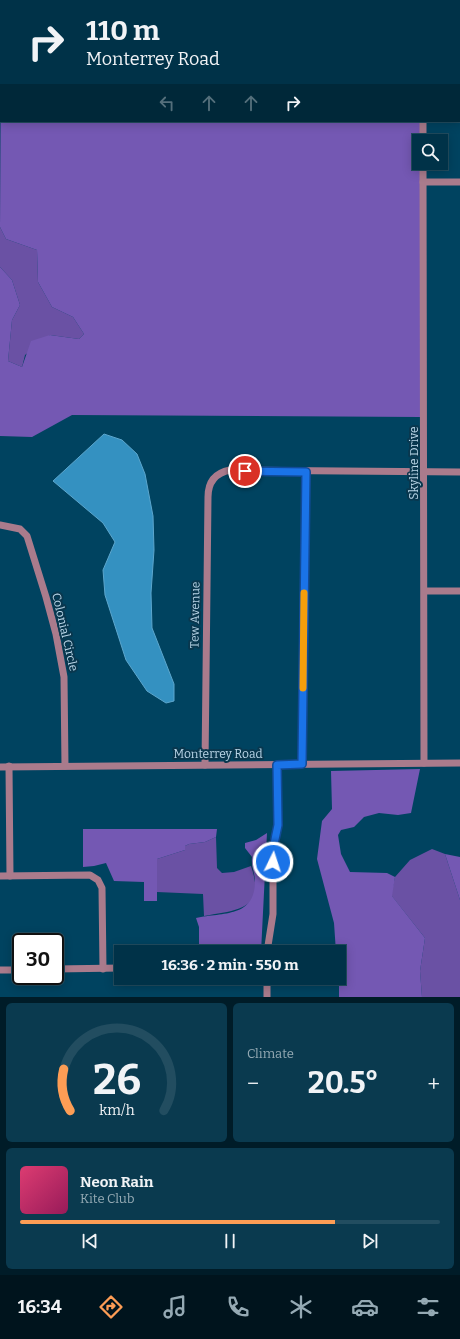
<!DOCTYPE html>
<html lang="en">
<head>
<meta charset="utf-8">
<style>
	body { margin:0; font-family:Bitter,serif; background:#0a3a4f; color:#f1f3f6; height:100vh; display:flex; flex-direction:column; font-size:15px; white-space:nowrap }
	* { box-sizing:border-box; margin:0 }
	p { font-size:13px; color:#95aab4 }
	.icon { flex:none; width:22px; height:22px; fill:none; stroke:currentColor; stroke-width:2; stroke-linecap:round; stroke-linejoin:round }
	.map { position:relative; height:997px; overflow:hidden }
	.details { display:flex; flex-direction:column; gap:6px; padding:6px; background:#001c28; flex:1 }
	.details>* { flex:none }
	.top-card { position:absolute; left:0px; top:0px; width:460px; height:122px; box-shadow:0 2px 10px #0003,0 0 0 1px #224d60; background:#003248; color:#f1f3f6; overflow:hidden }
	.fabs { position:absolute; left:412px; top:134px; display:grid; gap:8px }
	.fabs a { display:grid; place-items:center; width:36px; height:36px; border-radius:0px; background:#003248; box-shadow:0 2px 10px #0003,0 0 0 1px #224d60; font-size:20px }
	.speed { position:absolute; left:12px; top:933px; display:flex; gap:8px; font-size:20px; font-weight:700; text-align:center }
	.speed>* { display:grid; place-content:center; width:52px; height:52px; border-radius:50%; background:#003248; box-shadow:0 2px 10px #0003,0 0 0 1px #224d60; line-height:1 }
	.speed .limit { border:2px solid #111; border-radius:6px; background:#fff; color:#111 }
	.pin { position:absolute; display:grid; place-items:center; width:34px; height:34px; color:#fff; margin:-17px; border:2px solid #fff; border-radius:50%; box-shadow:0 1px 4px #0007 }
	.me { position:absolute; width:44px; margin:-22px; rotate:4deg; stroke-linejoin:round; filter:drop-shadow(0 0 3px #0008) }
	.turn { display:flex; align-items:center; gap:14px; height:84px; padding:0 20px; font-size:18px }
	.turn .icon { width:52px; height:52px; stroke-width:2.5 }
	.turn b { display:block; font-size:28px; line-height:34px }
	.lanes { display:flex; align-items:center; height:38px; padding:0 20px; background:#0003; justify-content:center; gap:20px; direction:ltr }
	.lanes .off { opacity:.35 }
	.big { font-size:30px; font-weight:700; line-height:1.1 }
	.details .card { flex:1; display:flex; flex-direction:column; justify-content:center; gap:6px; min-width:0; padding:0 14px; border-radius:6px; background:#0a3a4f }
	.details .dial { align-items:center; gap:0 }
	.dial svg { height:104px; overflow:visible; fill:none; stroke:#224d60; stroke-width:7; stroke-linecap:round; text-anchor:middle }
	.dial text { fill:#f1f3f6; stroke:none }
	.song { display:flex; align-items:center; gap:12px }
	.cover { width:48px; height:48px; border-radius:6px; background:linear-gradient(135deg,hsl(340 70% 55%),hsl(330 70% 35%)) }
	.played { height:4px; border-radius:2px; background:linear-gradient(90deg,#fd9d55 75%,#224d60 75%) }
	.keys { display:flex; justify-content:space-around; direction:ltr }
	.heat { display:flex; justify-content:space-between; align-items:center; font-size:22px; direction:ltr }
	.details .tiles { flex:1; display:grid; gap:6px; grid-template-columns:1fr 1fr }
	.card:last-child { grid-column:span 2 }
	.trip { position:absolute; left:114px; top:945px; width:232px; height:40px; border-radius:0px; background:#003248; box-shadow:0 2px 10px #0003,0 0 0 1px #224d60; font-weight:700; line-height:40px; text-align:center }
	.tab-bar { display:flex; height:64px; justify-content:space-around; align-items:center; background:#00141d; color:#95aab4 }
	.tab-bar .icon { width:28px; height:28px }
	.tab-bar .active { color:#fd9d55 }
	.tab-bar b { font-size:18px; color:#f1f3f6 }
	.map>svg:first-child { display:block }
	.green { fill:#6a51a4 }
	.forest { fill:#7458b3 }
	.water { fill:#3491c1; stroke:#5ca6cd }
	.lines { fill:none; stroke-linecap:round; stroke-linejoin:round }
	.minor { stroke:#aa7b8c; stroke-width:7 }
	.route-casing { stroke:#114b97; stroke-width:10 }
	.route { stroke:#1a73e8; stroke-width:7 }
	.slow { stroke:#f59e0b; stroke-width:7 }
	.labels { text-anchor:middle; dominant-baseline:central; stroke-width:4; stroke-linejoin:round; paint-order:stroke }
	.street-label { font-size:12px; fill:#bad6e8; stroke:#09374e }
</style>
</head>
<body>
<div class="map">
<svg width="460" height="997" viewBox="0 0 460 997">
	<rect width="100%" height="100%" fill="#004360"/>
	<g class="green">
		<polygon points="0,227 6,239 37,250 38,282 52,307 73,317 84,334 79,339 50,335 25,355 22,367 8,361 12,320 20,305 12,280 0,267"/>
		<path d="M216,837L217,868L222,873L234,872L251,866C267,911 235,910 204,916L203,894L157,892V859L185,850V846L189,844L205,842Z"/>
		<polygon points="432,849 445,854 460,900 460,997 422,997 420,971 425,938 391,895 395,877 410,860"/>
	</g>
	<g class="forest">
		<polygon points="28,0 282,0 282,1 27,1"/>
		<rect x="297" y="0" width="122" height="1"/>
		<polygon points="1,39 1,121 420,121 421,417 72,415 32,437 0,436 0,267 12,280 20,305 12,320 8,361 22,367 31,341 50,335 79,339 84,334 73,317 52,307 38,282 37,250 6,239 0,227"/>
		<polygon points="420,769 411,813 398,815 379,813 364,817 354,827 341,830 338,835 341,854 350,872 387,873 395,877 392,896 425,938 420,971 422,997 339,997 339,952 336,952 334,923 317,859 322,821 332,809 331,771"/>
		<polygon points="83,829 217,829 216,837 205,842 189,844 185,846 185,850 157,859 157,901 144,901 144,882 114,881 106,863 94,866 83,867"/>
		<path d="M267,833L261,952H199V927L196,918C224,912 256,918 255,879C254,871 251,866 252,857L245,848V843L256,840Z"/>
		<polygon points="445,854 460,857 460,900"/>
	</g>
	<g class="water">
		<polygon points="104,434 122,440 137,454 145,474 153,516 154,550 151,593 152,628 174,684 174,701 166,703 147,691 126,660 105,595 103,570 115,542 103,523 53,481"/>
		<polygon points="281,978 321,978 321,983 283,984"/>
	</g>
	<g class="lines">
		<g class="minor">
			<polyline points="423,0 423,1"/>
			<polyline points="423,121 423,141"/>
			<polyline points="423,163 424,763"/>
			<polyline points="423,182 460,182"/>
			<polyline points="0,525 20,529 27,536 46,597 56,634 64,677 65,766"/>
			<polyline points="425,591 460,591"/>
			<polyline points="302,764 306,472"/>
			<path d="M205,765L208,497C208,482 215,473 230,470L460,472"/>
			<polyline points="9,766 10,876"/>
			<polyline points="0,767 460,763"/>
			<polyline points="0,876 90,875 98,880 102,888 103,969"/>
			<polyline points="267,952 273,914 273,849 278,825 277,765"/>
			<polyline points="55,969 121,968"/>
			<polyline points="0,970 21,970"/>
			<polyline points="267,978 267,997"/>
		</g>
	</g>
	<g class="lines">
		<g class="route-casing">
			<polyline id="route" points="245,471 306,472 302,764 277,765 278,825 273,849 273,862"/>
		</g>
		<use href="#route" class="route"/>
		<polyline class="slow" points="303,688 304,593"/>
	</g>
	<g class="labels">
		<g class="street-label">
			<text transform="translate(414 463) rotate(-90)">Skyline Drive</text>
			<text transform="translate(195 615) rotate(-89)">Tew Avenue</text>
			<text transform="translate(65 632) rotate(77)">Colonial Circle</text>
			<text x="218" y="754">Monterrey Road</text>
		</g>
	</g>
</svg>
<div class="fabs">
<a><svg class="icon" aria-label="search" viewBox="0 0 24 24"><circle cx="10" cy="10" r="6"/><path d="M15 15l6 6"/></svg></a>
</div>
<div class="speed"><div class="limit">30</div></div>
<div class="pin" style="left:245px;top:471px;background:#d93025"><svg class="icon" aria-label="arrive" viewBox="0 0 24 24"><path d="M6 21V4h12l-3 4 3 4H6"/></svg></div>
<svg class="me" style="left:273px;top:862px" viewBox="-20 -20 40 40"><circle r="17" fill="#1a73e8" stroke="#fff" stroke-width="3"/><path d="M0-11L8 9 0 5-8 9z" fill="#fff"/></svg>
<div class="trip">16:36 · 2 min · 550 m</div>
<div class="top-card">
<div class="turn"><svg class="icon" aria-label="right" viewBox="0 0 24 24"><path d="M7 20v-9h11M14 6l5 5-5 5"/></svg><div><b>110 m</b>Monterrey Road</div></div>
<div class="lanes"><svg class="icon off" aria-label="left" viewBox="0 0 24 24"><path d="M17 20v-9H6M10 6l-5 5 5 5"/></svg><svg class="icon off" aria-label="ahead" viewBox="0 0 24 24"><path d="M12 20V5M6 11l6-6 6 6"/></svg><svg class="icon off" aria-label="ahead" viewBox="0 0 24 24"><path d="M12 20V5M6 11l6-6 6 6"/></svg><svg class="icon" aria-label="right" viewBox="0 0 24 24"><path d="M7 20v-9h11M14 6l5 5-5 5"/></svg></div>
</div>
</div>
<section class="details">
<div class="tiles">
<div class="card dial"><svg viewBox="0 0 100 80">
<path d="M14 69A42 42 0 1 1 86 69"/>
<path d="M14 69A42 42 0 0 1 9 37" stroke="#fd9d55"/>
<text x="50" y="56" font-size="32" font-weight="700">26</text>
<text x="50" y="72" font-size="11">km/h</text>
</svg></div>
<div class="card"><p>Climate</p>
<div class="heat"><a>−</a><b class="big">20.5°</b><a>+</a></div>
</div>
<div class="card">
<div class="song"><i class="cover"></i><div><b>Neon Rain</b><p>Kite Club</p></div></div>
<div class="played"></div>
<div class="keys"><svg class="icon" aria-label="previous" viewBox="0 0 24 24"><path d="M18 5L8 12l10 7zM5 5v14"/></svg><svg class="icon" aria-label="pause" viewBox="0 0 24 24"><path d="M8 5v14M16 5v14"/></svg><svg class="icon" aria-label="next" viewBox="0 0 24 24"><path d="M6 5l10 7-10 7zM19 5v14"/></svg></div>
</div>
</div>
</section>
<nav class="tab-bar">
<b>16:34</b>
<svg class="icon active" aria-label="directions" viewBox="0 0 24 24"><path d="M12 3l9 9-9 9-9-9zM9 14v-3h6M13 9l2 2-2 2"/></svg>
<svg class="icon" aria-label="music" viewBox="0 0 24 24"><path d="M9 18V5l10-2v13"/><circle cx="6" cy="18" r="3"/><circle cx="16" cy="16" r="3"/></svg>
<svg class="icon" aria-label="phone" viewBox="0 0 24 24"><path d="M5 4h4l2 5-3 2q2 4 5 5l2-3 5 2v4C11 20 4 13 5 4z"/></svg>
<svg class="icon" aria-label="climate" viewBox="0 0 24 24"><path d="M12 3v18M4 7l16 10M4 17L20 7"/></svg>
<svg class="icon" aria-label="car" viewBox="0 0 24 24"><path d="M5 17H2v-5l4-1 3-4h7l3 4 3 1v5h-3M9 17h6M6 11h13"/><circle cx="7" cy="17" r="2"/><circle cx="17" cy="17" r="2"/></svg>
<svg class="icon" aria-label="filters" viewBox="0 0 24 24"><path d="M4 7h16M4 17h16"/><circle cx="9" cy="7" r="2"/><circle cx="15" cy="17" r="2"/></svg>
</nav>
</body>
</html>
